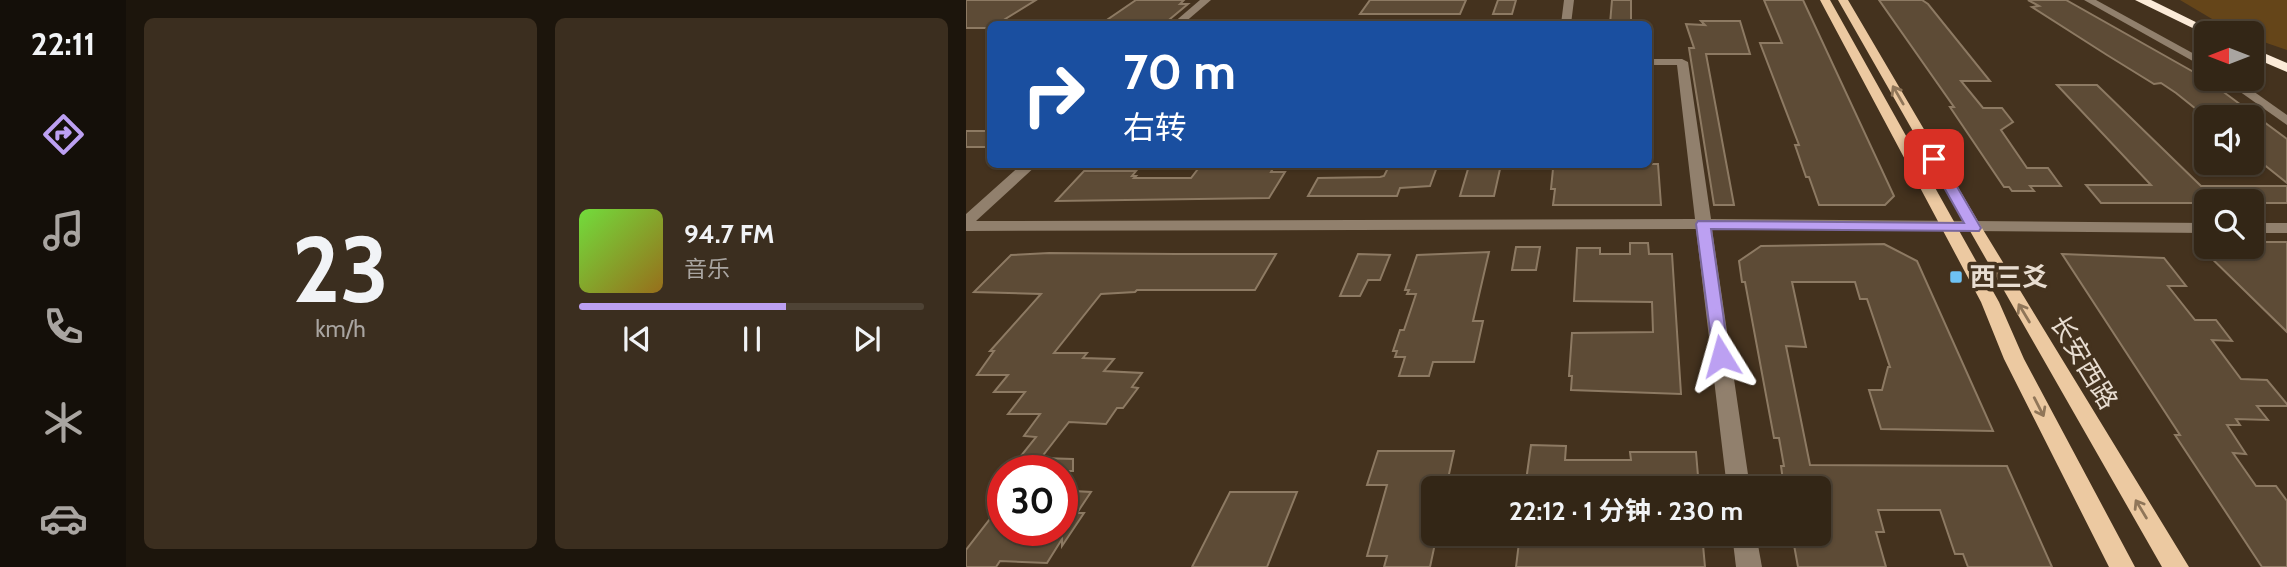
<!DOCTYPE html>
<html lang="zh">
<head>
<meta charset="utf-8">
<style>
	body { margin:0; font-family:Cabin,"Noto Sans SC",sans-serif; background:#3b2e1f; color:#f1f3f6; height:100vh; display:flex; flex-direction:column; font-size:26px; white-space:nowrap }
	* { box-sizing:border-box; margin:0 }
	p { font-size:23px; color:#a9a5a1 }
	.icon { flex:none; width:38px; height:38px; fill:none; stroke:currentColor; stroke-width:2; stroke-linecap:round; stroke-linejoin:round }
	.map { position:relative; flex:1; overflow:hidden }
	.sheet { display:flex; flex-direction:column; gap:18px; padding:18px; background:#1c150c; width:840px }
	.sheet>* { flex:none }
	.banner { position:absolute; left:21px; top:21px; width:665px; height:147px; border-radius:10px; box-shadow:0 2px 5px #0004,0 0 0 2px #4e4335; background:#1a4fa0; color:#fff; overflow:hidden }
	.needle { width:46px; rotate:270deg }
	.fabs { position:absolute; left:1228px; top:21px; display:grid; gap:14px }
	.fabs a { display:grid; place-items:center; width:70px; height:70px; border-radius:10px; background:#332616; box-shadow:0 2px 5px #0004,0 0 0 2px #4e4335; font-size:35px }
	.speed { position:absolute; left:21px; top:455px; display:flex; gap:14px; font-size:35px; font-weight:700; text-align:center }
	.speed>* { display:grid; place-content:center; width:91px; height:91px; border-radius:50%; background:#332616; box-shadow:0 2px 5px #0004,0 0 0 2px #4e4335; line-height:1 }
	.speed .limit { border:10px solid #d22; background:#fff; color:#111 }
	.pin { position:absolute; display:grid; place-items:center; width:60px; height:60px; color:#fff; margin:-30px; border-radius:14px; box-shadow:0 4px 10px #0006 }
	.me { position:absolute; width:77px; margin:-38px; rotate:352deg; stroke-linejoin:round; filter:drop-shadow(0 0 5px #0008) }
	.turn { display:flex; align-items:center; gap:24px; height:147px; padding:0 21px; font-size:32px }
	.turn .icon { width:91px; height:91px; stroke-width:2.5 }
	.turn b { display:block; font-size:49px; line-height:60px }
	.sheet .card { flex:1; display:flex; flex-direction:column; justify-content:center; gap:10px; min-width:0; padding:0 24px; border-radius:10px; background:#3b2e1f }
	.sheet .dial { align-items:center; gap:0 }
	.dial b { font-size:91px; line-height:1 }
	.song { display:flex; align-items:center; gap:21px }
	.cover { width:84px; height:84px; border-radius:10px; background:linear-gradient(135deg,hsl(100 70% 55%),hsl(40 70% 35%)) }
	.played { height:7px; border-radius:4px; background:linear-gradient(90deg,#bca0f2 60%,#4e4335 60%) }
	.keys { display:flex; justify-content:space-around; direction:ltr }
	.sheet .tiles { flex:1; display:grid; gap:18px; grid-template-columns:repeat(2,1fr) }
	.trip { position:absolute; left:455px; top:476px; width:410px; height:70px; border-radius:10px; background:#332616; box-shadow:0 2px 5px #0004,0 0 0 2px #4e4335; font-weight:700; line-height:70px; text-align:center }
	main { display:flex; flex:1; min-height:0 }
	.dock { display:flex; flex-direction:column; width:126px; justify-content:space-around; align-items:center; background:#140f09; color:#a9a5a1 }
	.dock .icon { width:49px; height:49px }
	.dock .on { color:#bca0f2 }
	.dock b { font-size:32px; color:#f1f3f6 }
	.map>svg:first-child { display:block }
	.green { fill:#654519 }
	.building { fill:#5d4b36; stroke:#8d7a63; stroke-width:2 }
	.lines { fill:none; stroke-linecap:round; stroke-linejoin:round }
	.minor { fill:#91806d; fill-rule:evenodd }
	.major { fill:#ecc9a1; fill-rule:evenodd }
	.highway { fill:#fcebd8; fill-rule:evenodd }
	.oneway { stroke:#907659 }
	.route { fill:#bca0f2; stroke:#7a689d; stroke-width:2 }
	.poi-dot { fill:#6ec2f4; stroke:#44321e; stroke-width:2.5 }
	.labels { text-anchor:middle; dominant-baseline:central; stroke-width:7; stroke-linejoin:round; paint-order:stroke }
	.poi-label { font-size:26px; font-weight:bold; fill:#e8ddd1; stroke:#44321e; text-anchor:start }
	.street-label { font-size:26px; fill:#e8ddd1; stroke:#44321e }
</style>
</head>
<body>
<main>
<nav class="dock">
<b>22:11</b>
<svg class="icon on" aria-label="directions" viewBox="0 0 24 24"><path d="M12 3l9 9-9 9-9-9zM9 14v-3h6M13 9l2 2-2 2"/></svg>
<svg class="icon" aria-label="music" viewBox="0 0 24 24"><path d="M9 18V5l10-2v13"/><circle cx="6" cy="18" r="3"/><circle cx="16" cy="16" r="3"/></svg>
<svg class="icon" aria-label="phone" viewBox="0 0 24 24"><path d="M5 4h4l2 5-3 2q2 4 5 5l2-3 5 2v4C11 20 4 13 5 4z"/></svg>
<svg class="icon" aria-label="climate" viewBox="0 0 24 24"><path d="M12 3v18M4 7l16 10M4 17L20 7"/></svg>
<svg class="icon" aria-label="car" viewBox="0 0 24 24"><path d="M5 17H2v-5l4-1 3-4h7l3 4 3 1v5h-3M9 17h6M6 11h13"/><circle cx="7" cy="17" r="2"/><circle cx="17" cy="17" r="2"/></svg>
</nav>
<section class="sheet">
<div class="tiles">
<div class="card dial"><b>23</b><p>km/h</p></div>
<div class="card">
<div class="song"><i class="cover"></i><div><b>94.7 FM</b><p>音乐</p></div></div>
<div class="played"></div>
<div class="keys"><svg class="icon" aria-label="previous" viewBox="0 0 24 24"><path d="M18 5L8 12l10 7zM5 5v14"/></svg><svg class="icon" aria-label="pause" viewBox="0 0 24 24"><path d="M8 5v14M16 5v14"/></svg><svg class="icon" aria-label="next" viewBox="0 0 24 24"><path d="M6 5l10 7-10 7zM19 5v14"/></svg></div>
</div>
</div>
</section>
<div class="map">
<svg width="1321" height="567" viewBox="0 0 1321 567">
	<rect width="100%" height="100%" fill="#44321e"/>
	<polygon class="green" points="1214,0 1321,0 1321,50 1286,38 1286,33 1268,32"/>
	<g class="building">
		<polygon points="0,0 70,0 31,24 24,24 24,28 0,28"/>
		<polygon points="170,0 218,0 214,4 222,4 198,24 135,24"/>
		<polygon points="404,0 500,0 494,14 394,14"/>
		<polygon points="532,0 550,0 546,14 527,14"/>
		<polygon points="646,0 665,0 665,24 644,24"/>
		<polygon points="798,0 837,0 928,196 919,205 853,205 843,177 840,177 829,145 833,145 794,43 816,43"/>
		<polygon points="913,0 956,0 962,4 1024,81 995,81 1017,108 1036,108 1047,122 1035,130 1061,168 1082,168 1095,186 1064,186 1068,191 1046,191 1043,187 1038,187 984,107 988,107"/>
		<polygon points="1062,0 1100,0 1240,79 1321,139 1321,183 1286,155 1286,117 1240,117 1210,93 1195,83 1188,84 1141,55 1066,7 1073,6"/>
		<polygon points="735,21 774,21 784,54 740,54 768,205 748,205 723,48 728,48 720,24 739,25"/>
		<polygon points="1091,85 1131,85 1235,186 1321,186 1321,203 1135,203 1120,185 1185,185"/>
		<rect x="0" y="131" width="24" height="16"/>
		<polygon points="424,164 472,164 464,186 434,188 431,196 342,196 352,178 414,177 418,176"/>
		<polygon points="592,164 692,164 695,205 587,205 589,189 585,189 587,169 591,169"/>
		<polygon points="235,165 309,165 305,172 319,172 303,198 90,201 118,171 170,171 166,176 170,176 168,178 225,178"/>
		<polygon points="502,169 534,169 528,196 494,196"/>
		<polygon points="1286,242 1321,242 1321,332 1234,247 1286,247"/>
		<polygon points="664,243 682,243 683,254 706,254 715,394 605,390 606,376 603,376 606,333 687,332 686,302 608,301 611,248 634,248 634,254 664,254"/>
		<polygon points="918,244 951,261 1027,431 915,429 903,390 916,390 922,367 924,367 901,299 894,299 889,282 826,282 840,347 820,346 844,465 1041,466 1086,567 1002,567 997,554 989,554 974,510 912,510 918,532 910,532 920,567 832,567 826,534 852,534 852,488 818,488 815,466 818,466 813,438 808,438 779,282 776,282 773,261 795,246"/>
		<polygon points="550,247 574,247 570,270 546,270"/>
		<polygon points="523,252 507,321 517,321 508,362 467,362 463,376 433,376 439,357 429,357 431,351 427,351 434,330 438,330 450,294 441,294 443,290 439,290 451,255"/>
		<polygon points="83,253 210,254 310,254 289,290 171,290 169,292 135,294 88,353 121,353 117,358 148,359 138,371 176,373 166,387 172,388 157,408 151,408 140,424 103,422 75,458 107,459 107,471 43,471 70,437 58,436 74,414 42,414 59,392 28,392 42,375 11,375 28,351 24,351 75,294 8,292 45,255"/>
		<polygon points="392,254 424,255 414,280 402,280 394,296 374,296"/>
		<polygon points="1096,254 1198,258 1220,286 1202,286 1229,320 1250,320 1266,341 1246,340 1275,379 1301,380 1321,404 1321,406 1291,406 1302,420 1270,419 1274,425 1261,425 1280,454 1267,453 1290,486 1310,486 1321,501 1321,567 1296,567 1209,435 1214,435"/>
		<polygon points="565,445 600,446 599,460 665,460 664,452 730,452 733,488 570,488 571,481 560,481"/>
		<polygon points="412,451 488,451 480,488 467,488 467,534 471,534 464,567 418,567 421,556 401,556 421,485 401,485"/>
		<polygon points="107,491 125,492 111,513 118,513 96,546 96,539 81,563 34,561 30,567 0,567 0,550 37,502 37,530 96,530 96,499 102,499"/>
		<polygon points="264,492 331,492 301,567 226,567"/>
		<polygon points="554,534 736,534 739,567 550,567"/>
	</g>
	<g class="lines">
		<g class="minor">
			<polygon points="234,0 245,0 217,24 206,24"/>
			<polygon points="598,0 608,0 605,24 595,24"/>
			<polygon points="1118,0 1130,0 1241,61 1241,69"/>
			<polygon points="682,59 716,59 722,62 745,219 1241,223 1241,233 746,229 784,488 761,488 730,229 0,231 0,214 56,164 72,164 10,221 729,219 711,65 682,65"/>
			<polygon points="1256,79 1270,79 1321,115 1321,125"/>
			<rect x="1286" y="223" width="35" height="10"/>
			<polygon points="766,534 790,534 796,567 770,567"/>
		</g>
		<g class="major">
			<polygon points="854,0 864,0 1033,302 1058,359 1169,567 1143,567 1038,359 1015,302"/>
			<polygon points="872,0 882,0 1016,228 1223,567 1196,567"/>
		</g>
		<g class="highway">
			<polygon points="1169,0 1185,0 1252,33 1241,33 1241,35"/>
			<polygon points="1286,48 1321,63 1321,72 1286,57"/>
		</g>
	</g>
	<defs><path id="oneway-shaft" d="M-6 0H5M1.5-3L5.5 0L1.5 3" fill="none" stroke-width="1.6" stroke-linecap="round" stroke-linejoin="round" transform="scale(1.75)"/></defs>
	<g class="oneway">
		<use href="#oneway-shaft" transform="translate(932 95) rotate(-120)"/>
		<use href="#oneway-shaft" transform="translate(1058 313) rotate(-121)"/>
		<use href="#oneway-shaft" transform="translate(1073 407) rotate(63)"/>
		<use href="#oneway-shaft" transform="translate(1175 509) rotate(-121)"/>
	</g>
	<polygon class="route" points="968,156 975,159 1015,228 1013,231 745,229 763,356 761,361 748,361 730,224 732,221 998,223 962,159"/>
	<rect class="poi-dot" x="983" y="270" width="14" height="14" rx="3.5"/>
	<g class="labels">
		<g class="poi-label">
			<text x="1004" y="277">西三爻</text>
		</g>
		<g class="street-label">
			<text transform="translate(1118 362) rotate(59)">长安西路</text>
		</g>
	</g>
</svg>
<div class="fabs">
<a><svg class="needle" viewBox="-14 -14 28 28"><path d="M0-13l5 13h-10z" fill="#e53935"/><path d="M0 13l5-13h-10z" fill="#a9a5a1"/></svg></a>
<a><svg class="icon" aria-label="sound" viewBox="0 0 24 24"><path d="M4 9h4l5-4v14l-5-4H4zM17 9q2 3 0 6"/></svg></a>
<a><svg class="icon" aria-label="search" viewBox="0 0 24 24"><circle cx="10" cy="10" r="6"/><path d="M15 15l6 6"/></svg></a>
</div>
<div class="speed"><div class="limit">30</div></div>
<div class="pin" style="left:968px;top:159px;background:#d93025"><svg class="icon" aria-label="arrive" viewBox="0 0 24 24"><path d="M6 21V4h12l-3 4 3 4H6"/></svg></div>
<svg class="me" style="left:755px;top:356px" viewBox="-20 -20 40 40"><path d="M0-17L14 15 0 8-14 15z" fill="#bca0f2" stroke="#fff" stroke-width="4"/></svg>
<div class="trip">22:12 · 1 分钟 · 230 m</div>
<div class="banner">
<div class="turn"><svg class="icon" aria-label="right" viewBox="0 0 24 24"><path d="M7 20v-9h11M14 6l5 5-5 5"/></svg><div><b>70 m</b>右转</div></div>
</div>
</div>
</main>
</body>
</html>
